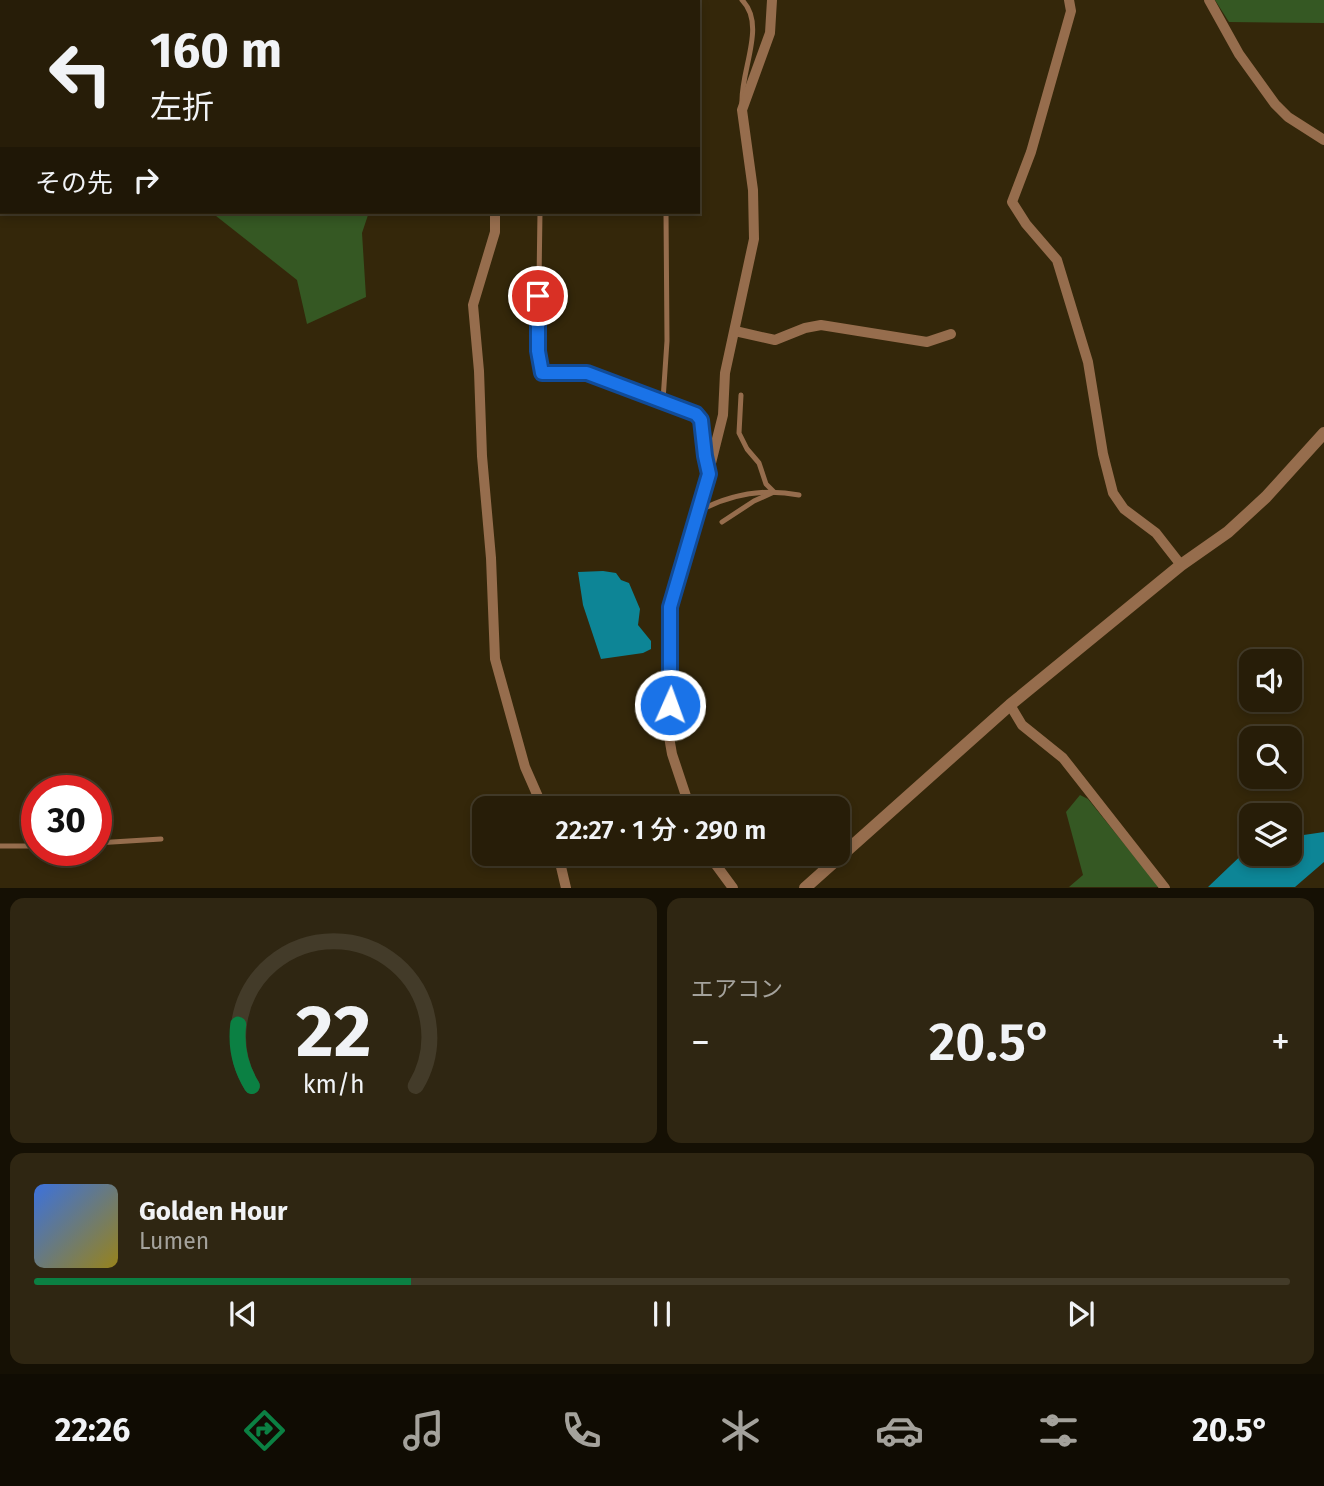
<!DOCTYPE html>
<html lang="ja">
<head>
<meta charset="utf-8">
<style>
	body { margin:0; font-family:"Fira Sans","Noto Sans JP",sans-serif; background:#2f2612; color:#f1f3f6; height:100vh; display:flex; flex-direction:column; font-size:26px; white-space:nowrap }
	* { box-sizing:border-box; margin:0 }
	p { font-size:23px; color:#a4a29c }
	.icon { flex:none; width:38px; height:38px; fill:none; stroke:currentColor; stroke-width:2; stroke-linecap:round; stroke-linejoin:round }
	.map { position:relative; height:888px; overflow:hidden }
	.side { display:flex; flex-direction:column; gap:10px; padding:10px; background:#151004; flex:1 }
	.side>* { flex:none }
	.guide { position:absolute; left:0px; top:0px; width:700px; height:214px; box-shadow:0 4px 10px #0003,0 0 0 2px #433b29; background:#271d08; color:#f1f3f6; overflow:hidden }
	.controls { position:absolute; left:1239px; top:649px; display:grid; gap:14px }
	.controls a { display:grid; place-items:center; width:63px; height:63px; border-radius:14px; background:#271d08; box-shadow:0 4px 10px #0003,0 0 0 2px #433b29; font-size:35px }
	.speed { position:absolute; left:21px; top:775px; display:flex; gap:14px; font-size:35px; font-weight:700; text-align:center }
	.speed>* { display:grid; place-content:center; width:91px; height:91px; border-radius:50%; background:#271d08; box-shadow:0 4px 10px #0003,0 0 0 2px #433b29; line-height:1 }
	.speed .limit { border:10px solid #d22; background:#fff; color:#111 }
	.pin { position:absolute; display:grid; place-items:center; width:60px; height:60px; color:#fff; margin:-30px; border:4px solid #fff; border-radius:50%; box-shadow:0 2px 7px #0007 }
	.me { position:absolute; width:77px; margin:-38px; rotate:2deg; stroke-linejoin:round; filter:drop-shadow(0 0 5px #0008) }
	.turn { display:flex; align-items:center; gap:24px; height:147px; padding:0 35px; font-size:32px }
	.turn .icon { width:91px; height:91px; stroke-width:2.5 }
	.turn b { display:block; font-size:49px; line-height:60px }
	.then { display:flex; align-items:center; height:66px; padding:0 35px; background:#0003; gap:14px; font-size:26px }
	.big { font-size:52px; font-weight:600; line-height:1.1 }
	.side .tile { flex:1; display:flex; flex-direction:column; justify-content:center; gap:10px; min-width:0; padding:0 24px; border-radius:14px; background:#2f2612 }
	.side .dial { align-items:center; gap:0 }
	.dial svg { height:182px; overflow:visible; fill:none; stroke:#433b29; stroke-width:7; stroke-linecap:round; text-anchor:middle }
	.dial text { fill:#f1f3f6; stroke:none }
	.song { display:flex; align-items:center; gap:21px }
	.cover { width:84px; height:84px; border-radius:10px; background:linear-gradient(135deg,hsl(220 70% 55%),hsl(50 70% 35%)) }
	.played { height:7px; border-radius:4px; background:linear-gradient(90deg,#0b8043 30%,#433b29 30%) }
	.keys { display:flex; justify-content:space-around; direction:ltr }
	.heat { display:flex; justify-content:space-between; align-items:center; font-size:38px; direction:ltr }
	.side .tiles { flex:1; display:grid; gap:10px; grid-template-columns:1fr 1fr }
	.tile:last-child { grid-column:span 2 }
	.trip { position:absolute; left:472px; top:796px; width:378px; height:70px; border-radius:14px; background:#271d08; box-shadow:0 4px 10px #0003,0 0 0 2px #433b29; font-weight:600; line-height:70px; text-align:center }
	.dock { display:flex; height:112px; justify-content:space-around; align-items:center; background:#100c03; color:#a4a29c }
	.dock .icon { width:49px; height:49px }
	.dock .selected { color:#0b8043 }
	.dock b { font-size:32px; color:#f1f3f6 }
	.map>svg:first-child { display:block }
	.green { fill:#355823 }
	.water { fill:#0d8596 }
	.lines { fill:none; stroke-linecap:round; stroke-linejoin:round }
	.service { stroke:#966d4d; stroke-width:5 }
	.minor { stroke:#966d4d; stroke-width:10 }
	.tertiary { stroke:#966d4d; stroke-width:12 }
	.route-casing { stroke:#114b97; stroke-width:18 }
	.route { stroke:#1a73e8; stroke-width:12 }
</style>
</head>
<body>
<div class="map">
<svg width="1324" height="888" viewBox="0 0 1324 888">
	<rect width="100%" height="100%" fill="#34270a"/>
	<g class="green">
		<polygon points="280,0 406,0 406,2 279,2"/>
		<polygon points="1215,0 1324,0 1324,23 1229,22"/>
		<polygon points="211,212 369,212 362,233 366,297 307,324 297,280"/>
		<polygon points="1080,795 1088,799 1159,887 1069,887 1083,875 1066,812"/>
	</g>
	<g class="water">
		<polygon points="603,571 616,573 621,580 629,583 640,609 638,625 651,641 651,649 643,653 601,659 583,605 578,572"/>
		<polygon points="1324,832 1324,862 1295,887 1208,887 1251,846 1251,854 1290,854 1290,837"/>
	</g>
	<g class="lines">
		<g class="service">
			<polyline points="534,0 534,2"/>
			<polyline points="630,2 631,0"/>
			<path d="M742,104C740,71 767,25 742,0"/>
			<polyline points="540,212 538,351 542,373 587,373 696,414 701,420 708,468"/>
			<polyline points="663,400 667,341 666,212"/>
			<path d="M699,511C731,494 764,488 799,495"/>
			<polyline points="722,522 754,501 774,492 766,484 759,463 747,449 739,433 741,395"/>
			<polyline points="96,843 161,839"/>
			<polyline points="0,846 37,846"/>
		</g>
		<g class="minor">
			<polyline points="419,0 419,2"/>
			<polyline points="1069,0 1071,11 1031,152 1012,202 1026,224 1057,260 1088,362 1103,454 1113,493 1124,509 1156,533 1181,565"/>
			<polyline points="1209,0 1239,54 1275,104 1288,117 1324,140"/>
			<polyline points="495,212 495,232 473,305 479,371 482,456 491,558 495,659 525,767 543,808"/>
			<polyline points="735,331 775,340 805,328 821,325 927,342 951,334"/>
			<polyline points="1010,705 1022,725 1063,758 1165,888"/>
			<polyline points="690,808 672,754 668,731 671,678 670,607 699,511 723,415 725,373 754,239 753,190 742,110 770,33 772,0"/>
			<polyline points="558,854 566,888"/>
			<polyline points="708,854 733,888"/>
		</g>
		<polyline class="tertiary" points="805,888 1010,705 1181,565 1228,532 1266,497 1324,433"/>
	</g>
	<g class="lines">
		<g class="route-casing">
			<polyline id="route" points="538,296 538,351 542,373 587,373 696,414 701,420 705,456 709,474 670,607 670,705"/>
		</g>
		<use href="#route" class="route"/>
	</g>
</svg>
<div class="controls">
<a><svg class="icon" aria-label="sound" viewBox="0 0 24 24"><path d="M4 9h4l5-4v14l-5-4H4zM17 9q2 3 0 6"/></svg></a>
<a><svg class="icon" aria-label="search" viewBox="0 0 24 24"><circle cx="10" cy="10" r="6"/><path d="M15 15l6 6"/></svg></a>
<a><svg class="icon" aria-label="layers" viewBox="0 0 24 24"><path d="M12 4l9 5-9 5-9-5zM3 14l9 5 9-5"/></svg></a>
</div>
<div class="speed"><div class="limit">30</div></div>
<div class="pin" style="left:538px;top:296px;background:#d93025"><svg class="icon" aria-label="arrive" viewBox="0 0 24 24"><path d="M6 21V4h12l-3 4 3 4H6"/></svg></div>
<svg class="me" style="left:670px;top:705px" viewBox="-20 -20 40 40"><circle r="17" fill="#1a73e8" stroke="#fff" stroke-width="3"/><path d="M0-11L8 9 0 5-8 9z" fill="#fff"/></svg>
<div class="trip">22:27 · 1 分 · 290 m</div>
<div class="guide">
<div class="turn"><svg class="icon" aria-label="left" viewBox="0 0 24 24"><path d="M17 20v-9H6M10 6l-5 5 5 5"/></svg><div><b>160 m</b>左折</div></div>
<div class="then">その先<svg class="icon" aria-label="right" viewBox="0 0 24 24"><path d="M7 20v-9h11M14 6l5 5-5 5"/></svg></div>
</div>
</div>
<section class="side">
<div class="tiles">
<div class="tile dial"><svg viewBox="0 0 100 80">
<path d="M14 69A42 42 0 1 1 86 69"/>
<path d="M14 69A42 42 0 0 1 8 42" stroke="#0b8043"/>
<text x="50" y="56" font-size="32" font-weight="700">22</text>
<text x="50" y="72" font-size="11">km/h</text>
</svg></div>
<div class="tile"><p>エアコン</p>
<div class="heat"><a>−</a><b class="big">20.5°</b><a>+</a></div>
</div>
<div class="tile">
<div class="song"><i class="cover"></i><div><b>Golden Hour</b><p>Lumen</p></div></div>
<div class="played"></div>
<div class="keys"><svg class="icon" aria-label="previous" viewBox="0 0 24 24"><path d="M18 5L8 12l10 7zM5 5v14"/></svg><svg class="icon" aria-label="pause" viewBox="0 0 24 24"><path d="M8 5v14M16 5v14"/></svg><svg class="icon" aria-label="next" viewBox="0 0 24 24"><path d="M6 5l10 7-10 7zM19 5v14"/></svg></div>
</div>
</div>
</section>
<nav class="dock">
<b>22:26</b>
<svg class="icon selected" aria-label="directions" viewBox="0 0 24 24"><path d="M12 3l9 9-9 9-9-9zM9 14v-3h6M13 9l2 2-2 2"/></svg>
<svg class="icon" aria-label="music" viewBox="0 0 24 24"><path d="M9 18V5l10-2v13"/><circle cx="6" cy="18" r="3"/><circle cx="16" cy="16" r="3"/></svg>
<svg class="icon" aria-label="phone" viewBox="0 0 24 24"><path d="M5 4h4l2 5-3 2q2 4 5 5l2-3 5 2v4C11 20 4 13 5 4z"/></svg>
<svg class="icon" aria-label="climate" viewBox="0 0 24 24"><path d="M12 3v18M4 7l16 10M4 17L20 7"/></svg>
<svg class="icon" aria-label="car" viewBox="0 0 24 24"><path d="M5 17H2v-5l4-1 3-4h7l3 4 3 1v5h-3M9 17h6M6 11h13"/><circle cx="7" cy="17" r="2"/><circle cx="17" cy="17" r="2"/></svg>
<svg class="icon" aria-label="filters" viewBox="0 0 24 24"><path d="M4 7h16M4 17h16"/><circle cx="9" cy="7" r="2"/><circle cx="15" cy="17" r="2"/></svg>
<b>20.5°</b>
</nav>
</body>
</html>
